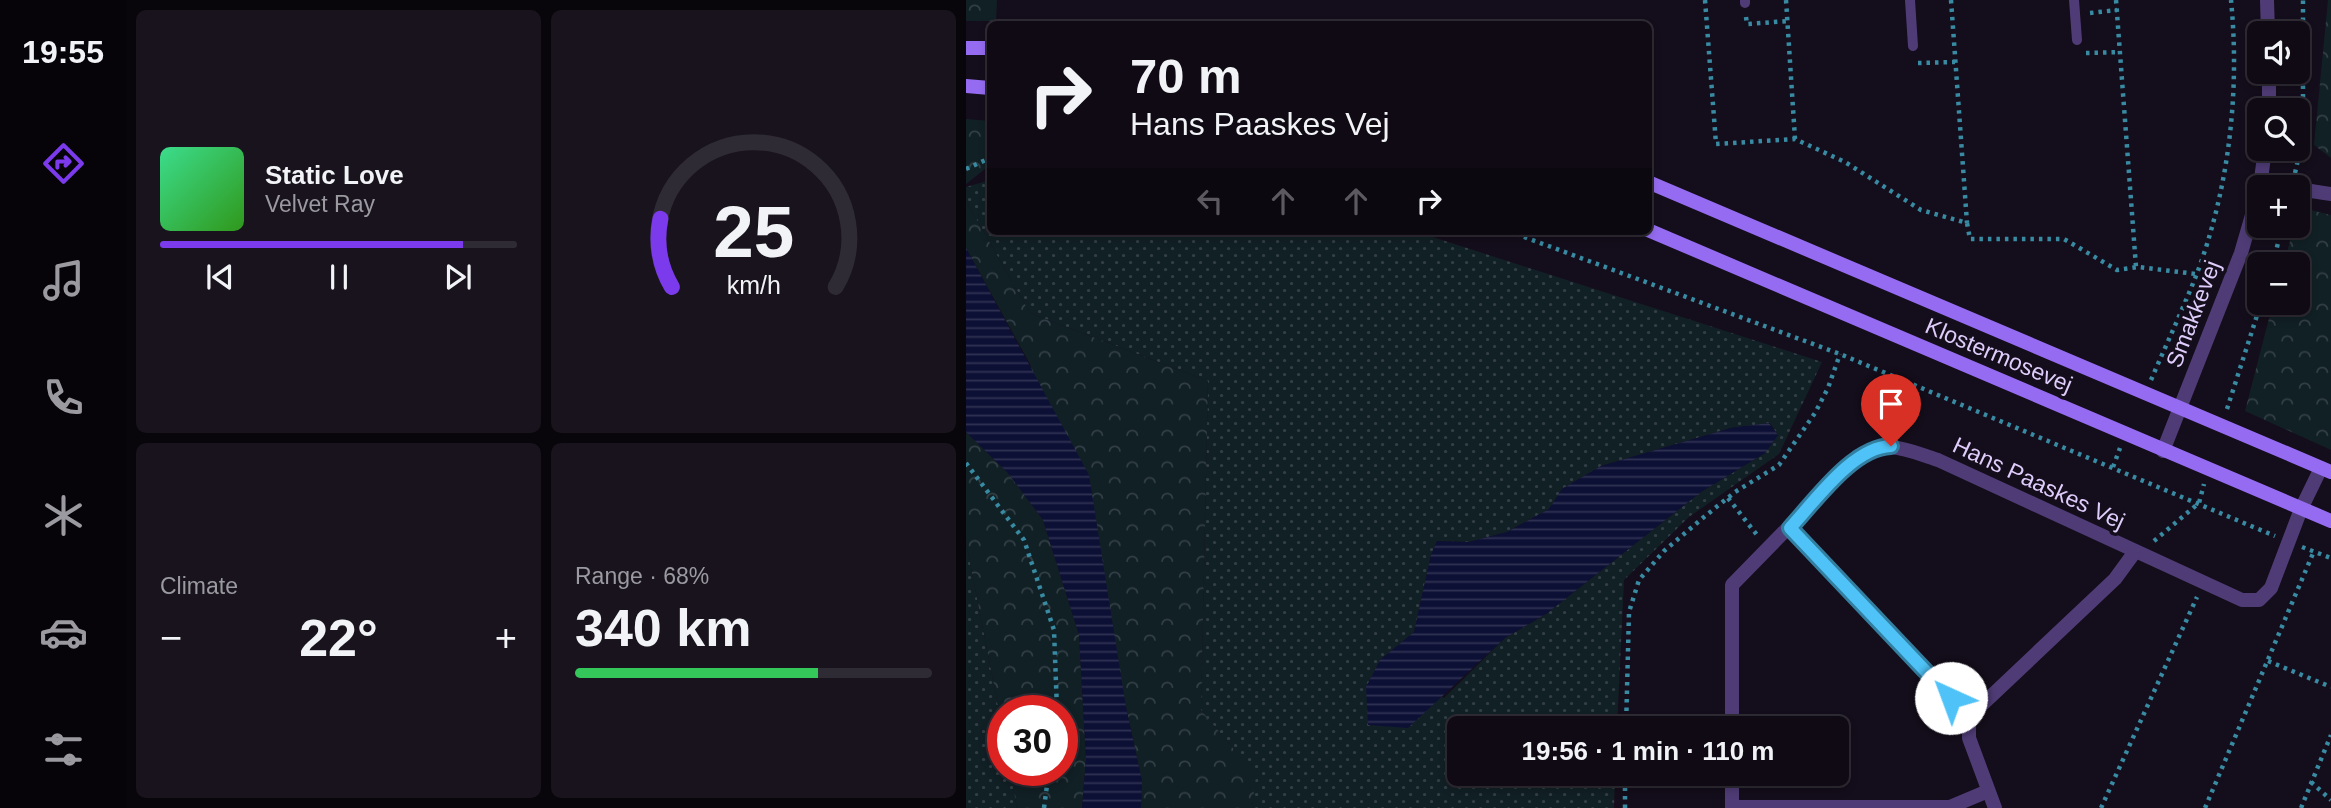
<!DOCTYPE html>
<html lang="en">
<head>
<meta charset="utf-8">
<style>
	body { margin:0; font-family:Arial,sans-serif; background:#18131d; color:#f1f3f6; height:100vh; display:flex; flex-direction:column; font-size:26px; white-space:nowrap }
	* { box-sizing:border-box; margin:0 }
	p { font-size:23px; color:#9b9aa0 }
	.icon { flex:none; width:38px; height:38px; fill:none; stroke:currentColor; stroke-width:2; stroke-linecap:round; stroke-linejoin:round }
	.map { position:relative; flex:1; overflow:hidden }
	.details { display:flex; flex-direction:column; gap:10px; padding:10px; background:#08060b; width:840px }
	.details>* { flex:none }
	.hud { position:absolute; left:21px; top:21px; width:665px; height:214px; border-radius:10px; box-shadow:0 4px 10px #0003,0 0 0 2px #2f2b34; background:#0f0a14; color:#f1f3f6; overflow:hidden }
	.fabs { position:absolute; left:1281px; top:21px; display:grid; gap:14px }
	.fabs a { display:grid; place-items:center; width:63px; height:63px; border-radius:10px; background:#0f0a14; box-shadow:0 4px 10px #0003,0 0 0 2px #2f2b34; font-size:35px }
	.speed { position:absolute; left:21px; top:695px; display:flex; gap:14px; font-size:35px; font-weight:700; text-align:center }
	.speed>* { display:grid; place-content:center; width:91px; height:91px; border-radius:50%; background:#0f0a14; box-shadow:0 4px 10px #0003,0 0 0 2px #2f2b34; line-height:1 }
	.speed .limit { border:10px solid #d22; background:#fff; color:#111 }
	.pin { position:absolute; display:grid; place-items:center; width:60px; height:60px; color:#fff; margin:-72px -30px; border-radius:50% 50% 50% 0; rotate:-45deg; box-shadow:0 0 7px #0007 }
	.pin .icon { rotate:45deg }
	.me { position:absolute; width:77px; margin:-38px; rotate:317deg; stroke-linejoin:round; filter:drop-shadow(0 0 5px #0008) }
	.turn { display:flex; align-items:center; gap:24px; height:147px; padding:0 28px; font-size:32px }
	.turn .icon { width:91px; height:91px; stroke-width:2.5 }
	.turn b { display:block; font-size:49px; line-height:60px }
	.lanes { display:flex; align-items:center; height:66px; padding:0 28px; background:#0003; justify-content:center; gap:35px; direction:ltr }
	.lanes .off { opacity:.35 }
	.big { font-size:52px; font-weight:700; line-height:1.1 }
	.details .tile { flex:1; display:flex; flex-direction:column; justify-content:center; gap:10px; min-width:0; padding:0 24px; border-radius:10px; background:#18131d }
	.details .dial { align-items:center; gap:0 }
	.dial svg { height:182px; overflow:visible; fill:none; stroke:#2f2b34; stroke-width:7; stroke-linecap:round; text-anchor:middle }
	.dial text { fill:#f1f3f6; stroke:none }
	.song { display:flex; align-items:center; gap:21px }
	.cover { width:84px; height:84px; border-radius:10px; background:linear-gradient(135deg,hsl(150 70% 55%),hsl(110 70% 35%)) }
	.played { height:7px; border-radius:4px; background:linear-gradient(90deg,#7c3aed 85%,#2f2b34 85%) }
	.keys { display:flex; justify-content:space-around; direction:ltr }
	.heat { display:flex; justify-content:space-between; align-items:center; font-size:38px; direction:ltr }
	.charge { height:10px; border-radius:5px; background:linear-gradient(90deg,#34c759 68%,#2f2b34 0) }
	.details .tiles { flex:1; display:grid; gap:10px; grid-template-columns:repeat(2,1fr) }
	.trip { position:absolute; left:481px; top:716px; width:402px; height:70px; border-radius:10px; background:#0f0a14; box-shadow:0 4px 10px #0003,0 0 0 2px #2f2b34; font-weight:700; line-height:70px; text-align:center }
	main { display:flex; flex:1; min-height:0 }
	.dock { display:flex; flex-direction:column; width:126px; justify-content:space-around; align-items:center; background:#060408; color:#9b9aa0 }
	.dock .icon { width:49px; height:49px }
	.dock .selected { color:#7c3aed }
	.dock b { font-size:32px; color:#f1f3f6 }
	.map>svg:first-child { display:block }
	.grass { fill:url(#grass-dots); fill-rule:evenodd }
	.forest { fill:url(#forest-crowns) }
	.water { fill:url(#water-rules) }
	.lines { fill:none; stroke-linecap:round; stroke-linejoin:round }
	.path { stroke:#388ba2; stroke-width:4.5; stroke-dasharray:3.5 5; stroke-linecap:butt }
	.service { stroke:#4f3c76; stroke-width:10 }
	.minor { stroke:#4f3c76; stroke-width:14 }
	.tertiary { stroke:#4f3c76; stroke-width:14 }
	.secondary { stroke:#956cf1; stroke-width:14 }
	.route-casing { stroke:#337fa1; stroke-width:18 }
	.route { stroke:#4fc3f7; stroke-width:12 }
	.labels { text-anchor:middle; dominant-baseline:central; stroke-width:7; stroke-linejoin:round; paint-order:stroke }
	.street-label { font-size:23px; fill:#deccfa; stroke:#140d1b }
</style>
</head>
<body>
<main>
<nav class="dock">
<b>19:55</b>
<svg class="icon selected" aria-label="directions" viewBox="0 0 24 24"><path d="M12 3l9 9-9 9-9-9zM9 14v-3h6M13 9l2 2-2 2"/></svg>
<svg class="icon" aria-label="music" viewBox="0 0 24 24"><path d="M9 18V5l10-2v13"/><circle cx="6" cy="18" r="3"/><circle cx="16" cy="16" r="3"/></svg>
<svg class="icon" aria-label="phone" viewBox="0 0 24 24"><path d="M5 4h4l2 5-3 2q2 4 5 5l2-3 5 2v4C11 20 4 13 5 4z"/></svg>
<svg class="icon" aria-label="climate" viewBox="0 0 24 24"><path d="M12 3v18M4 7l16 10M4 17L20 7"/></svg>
<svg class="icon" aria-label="car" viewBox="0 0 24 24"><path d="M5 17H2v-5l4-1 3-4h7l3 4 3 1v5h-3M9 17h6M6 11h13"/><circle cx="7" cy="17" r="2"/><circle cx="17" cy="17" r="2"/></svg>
<svg class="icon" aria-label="filters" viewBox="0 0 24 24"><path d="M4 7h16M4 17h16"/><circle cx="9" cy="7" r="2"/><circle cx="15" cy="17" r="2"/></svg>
</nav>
<section class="details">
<div class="tiles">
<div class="tile">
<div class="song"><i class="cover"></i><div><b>Static Love</b><p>Velvet Ray</p></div></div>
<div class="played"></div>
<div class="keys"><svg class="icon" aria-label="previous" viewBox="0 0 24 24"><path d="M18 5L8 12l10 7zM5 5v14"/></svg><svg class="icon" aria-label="pause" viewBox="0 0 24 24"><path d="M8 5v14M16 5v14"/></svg><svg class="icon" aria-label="next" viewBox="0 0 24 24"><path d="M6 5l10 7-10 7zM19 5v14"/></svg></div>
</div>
<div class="tile dial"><svg viewBox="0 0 100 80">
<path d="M14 69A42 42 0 1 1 86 69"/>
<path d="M14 69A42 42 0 0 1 9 39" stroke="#7c3aed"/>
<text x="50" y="56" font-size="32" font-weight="700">25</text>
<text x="50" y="72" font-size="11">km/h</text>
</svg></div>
<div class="tile"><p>Climate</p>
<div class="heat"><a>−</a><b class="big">22°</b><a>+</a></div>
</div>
<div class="tile"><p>Range · 68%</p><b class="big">340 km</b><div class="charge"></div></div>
</div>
</section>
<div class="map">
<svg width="1365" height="808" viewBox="0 0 1365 808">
	<defs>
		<pattern id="grass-dots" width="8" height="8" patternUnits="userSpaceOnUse" patternTransform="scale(1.75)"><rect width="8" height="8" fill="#112025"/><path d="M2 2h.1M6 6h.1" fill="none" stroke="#333f46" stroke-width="1.8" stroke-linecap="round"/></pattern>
		<pattern id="forest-crowns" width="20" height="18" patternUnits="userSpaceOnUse" patternTransform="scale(1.75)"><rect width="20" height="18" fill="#112025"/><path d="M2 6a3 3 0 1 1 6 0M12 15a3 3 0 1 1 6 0" fill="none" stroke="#333f46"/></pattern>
		<pattern id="water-rules" width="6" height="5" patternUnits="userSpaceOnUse" patternTransform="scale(1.75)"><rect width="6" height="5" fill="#0d1035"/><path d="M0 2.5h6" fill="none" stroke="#303253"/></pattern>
	</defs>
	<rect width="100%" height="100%" fill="#140d1b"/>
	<g class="grass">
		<path d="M24,180V231H448L856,362L813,454L723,517L658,580L651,728H494V774H649L648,808H286L289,776L235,710L242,381L64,313L0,201V187ZM804,423L812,435L799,453L735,492L580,614L539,638L478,698L414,660L448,632L465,555L471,541L503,542L541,532L583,509L596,489L635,466L765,428Z"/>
		<polygon points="0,542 37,731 37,770 44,770 51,808 0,808"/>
	</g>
	<g class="forest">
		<polygon points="0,0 31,0 30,21 0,21"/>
		<polygon points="1362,0 1365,0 1365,158 1348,145"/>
		<polygon points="0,119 24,121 24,165 0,184"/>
		<polygon points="0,201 64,313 242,381 235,710 290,776 286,808 175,808 176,781 160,707 64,364 0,248"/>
		<polygon points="1333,207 1365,215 1365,450 1279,411 1307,303 1332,303 1332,264 1318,264 1328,226 1332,226"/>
		<polygon points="0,432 42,473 77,520 113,635 120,759 116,808 51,808 44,770 96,770 96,710 37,710 37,731 0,542"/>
	</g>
	<g class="water">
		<polygon points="0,248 123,475 160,707 176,781 175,808 116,808 120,759 113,635 77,520 42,473 0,432"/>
		<polygon points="803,423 812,435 799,453 735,492 580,614 539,638 442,728 402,725 400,687 414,660 448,632 465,555 471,541 503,542 541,532 583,509 596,489 635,466 765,428"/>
	</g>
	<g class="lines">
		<g class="path">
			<polyline points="739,0 750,144 829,139 879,162 955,210 1001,223 1004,239 1098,239 1151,270 1172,267 1230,274"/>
			<polyline points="820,0 829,139"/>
			<polyline points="985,0 1001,223"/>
			<polyline points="1150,0 1170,267"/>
			<polyline points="1124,13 1151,10"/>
			<polyline points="780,17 781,24 822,21"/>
			<polyline points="1120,53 1154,52"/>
			<polyline points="952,63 989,62"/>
			<polyline points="0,169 24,158"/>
			<polyline points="1329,173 1337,138 1337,0"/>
			<polyline points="542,231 874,354 1309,536"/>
			<polyline points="1307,264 1316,226"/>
			<path d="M1185,380C1200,345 1216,311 1230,276C1263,189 1274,92 1265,0"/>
			<polyline points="1261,409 1295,303"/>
			<polyline points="0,463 58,540 88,630 91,710"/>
			<polyline points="1147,467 1154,448"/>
			<polyline points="762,498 791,535"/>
			<polyline points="1188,541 1233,503 1238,484"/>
			<polyline points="1336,547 1365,558"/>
			<polyline points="1302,661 1365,687"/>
			<polyline points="660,728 663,612 673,580 698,551 738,517 769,492 813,465 849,413 862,388 874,354"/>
			<polyline points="1345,782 1365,800"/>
			<polyline points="78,808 83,770"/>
			<polyline points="659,808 659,774"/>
			<polyline points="1135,808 1231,597"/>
			<polyline points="1239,808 1348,551"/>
			<polyline points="1335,808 1365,735"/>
		</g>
		<g class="service">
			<polyline points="779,0 779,3"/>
			<polyline points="944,0 947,46"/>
			<polyline points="1108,0 1111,40"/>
		</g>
		<g class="minor">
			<polyline points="1296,182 1323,187"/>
			<polyline points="1332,189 1365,194"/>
			<polyline points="824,528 1003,717"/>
			<path d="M766,728V585L892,456C924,439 940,450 972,460L1276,600H1293L1305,588L1335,509L1355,468"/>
			<polyline points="766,807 984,807 1022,791"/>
			<polyline points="766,808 766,774"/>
			<polyline points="1029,808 1003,738 1003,717 1149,579 1168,553"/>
		</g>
		<g class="tertiary">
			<polyline points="1301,0 1302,33"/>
			<polyline points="1303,110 1303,72"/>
			<polyline points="1294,187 1299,149"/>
			<polyline points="1197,451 1275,253 1293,191"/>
		</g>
		<g class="secondary">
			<polyline points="0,48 24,48"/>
			<polyline points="0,86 24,88"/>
			<polyline points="682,182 1365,472"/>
			<polyline points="682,230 1365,521"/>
		</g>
	</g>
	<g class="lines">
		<g class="route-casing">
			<path id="route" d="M925,446C887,447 850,500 824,528L985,698"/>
		</g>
		<use href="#route" class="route"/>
	</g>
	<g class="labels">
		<g class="street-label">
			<text transform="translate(1227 314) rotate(-69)">Smakkevej</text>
			<text transform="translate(1033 355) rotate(23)">Klostermosevej</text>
			<text transform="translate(1073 483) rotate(25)">Hans Paaskes Vej</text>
		</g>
	</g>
</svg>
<div class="fabs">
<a><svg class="icon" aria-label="sound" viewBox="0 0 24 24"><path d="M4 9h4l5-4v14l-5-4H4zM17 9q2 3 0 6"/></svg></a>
<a><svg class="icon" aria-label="search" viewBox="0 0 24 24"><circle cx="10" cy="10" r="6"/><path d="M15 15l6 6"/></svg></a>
<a>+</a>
<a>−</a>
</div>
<div class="speed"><div class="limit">30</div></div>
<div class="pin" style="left:925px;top:446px;background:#d93025"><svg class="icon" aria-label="arrive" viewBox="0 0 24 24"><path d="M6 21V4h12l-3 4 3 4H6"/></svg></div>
<svg class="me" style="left:985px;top:698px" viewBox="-20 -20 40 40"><circle r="19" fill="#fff"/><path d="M0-13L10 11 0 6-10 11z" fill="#4fc3f7"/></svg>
<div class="trip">19:56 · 1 min · 110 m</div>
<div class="hud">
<div class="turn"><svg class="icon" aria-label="right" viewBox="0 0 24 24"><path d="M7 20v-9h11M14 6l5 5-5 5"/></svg><div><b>70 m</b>Hans Paaskes Vej</div></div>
<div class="lanes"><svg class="icon off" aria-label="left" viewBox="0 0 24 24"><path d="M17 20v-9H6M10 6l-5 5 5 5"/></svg><svg class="icon off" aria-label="ahead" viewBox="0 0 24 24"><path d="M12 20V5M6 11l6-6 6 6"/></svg><svg class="icon off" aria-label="ahead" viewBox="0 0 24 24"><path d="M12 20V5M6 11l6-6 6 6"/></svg><svg class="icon" aria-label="right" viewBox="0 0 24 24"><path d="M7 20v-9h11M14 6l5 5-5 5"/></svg></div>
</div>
</div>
</main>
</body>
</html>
